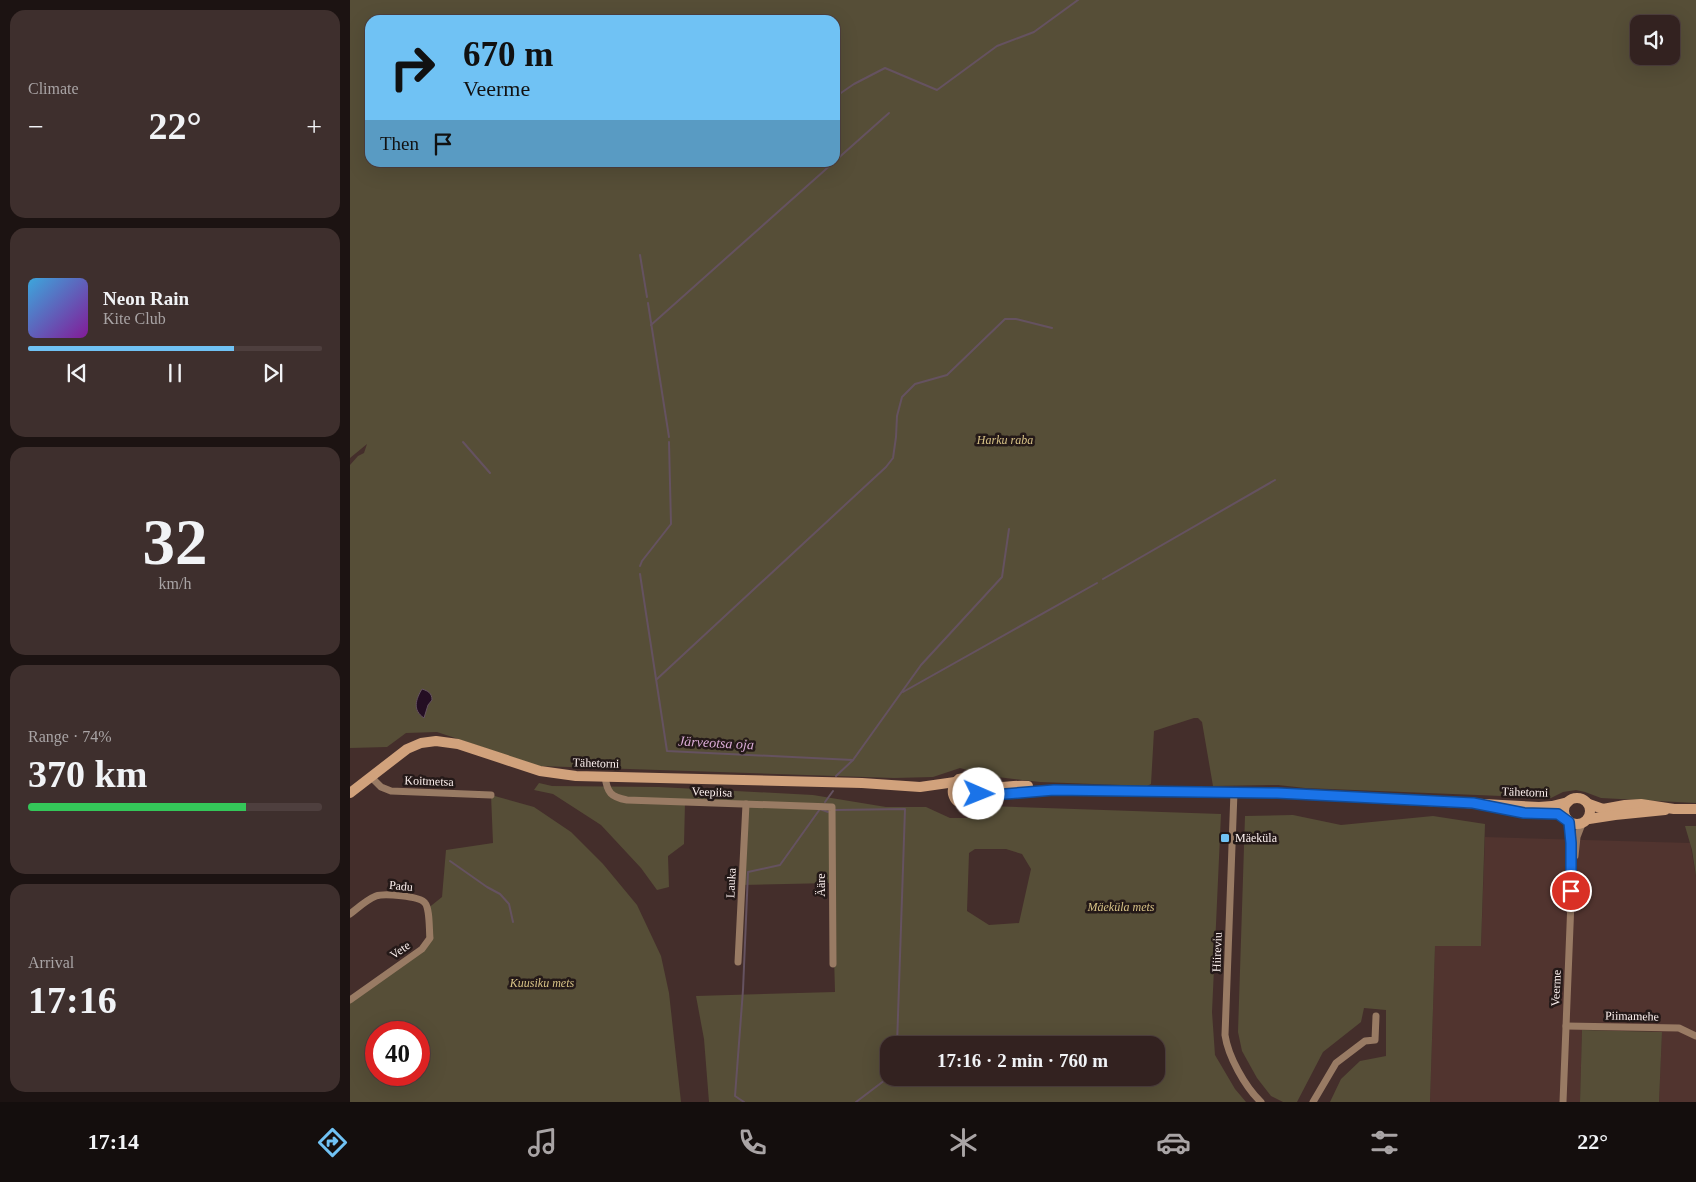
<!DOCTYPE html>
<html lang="en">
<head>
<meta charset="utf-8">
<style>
	body { margin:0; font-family:Georgia,serif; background:#3e2f2d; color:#f1f3f6; height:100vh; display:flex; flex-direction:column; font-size:19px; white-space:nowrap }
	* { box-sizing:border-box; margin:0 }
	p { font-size:16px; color:#a9a4a5 }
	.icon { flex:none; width:28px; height:28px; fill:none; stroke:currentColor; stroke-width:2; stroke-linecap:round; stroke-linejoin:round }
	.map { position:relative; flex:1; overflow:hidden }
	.sheet { display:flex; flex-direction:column; gap:10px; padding:10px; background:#1c1312; width:350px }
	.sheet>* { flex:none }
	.banner { position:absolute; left:15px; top:15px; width:475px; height:152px; border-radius:15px; box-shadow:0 5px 20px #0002,0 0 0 1px #4e3f3e; background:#70c2f4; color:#111; overflow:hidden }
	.tools { position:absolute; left:1280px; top:15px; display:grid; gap:10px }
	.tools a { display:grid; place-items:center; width:50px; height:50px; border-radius:10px; background:#332220; box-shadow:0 5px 20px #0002,0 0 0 1px #4e3f3e; font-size:25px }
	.speed { position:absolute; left:15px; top:1021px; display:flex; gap:10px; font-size:25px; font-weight:700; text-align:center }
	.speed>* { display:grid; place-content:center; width:65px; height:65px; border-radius:50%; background:#332220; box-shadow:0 5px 20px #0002,0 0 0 1px #4e3f3e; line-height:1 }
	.speed .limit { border:8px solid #d22; background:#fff; color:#111 }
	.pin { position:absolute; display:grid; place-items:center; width:42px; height:42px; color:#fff; margin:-21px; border:2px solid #fff; border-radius:50%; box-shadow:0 1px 5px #0007 }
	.me { position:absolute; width:55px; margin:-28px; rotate:91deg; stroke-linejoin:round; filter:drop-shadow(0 0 4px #0008) }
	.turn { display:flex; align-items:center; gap:18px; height:105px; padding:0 15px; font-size:22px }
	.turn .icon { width:65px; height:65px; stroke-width:2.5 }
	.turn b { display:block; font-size:35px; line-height:42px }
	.then { display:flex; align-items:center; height:48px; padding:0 15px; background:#0003; gap:10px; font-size:19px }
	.big { font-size:38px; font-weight:800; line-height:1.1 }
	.sheet .card { flex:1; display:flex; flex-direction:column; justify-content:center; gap:8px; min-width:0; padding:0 18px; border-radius:15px; background:#3e2f2d }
	.sheet .dial { align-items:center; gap:0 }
	.dial b { font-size:65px; line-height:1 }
	.song { display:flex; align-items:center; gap:15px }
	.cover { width:60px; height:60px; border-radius:8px; background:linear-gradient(135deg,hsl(200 70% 55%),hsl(290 70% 35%)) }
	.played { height:5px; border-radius:2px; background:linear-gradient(90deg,#70c2f4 70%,#4e3f3e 70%) }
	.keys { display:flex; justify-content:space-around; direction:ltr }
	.heat { display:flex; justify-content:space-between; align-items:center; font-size:28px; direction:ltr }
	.charge { height:8px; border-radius:4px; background:linear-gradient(90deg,#34c759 74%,#4e3f3e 0) }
	.trip { position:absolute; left:530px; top:1036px; width:285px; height:50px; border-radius:15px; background:#332220; box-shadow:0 5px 20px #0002,0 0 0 1px #4e3f3e; font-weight:800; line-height:50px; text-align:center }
	.tabs { display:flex; height:80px; justify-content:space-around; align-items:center; background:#140e0d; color:#a9a4a5 }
	.tabs .icon { width:35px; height:35px }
	.tabs .current { color:#70c2f4 }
	.tabs b { font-size:22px; color:#f1f3f6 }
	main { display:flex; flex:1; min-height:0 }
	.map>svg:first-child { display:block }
	.built { fill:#51342f }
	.green { fill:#564e37; fill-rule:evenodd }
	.water { fill:#240e23; stroke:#655260 }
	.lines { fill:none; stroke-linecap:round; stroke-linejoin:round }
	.stream { stroke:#655260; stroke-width:2 }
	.street { stroke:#997b64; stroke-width:7 }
	.secondary { stroke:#d1a27c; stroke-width:10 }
	.route-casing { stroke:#114b97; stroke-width:12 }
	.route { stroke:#1a73e8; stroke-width:9 }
	.poi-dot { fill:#70c2f4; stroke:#241918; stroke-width:2 }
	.labels { text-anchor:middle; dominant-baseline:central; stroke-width:5; stroke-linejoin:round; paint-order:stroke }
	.park-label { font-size:12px; font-style:italic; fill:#d7c286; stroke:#241918 }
	.street-label { font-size:12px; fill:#fdf1ef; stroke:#241918 }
	.poi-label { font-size:12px; fill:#fdf1ef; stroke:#241918; text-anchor:start }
	.water-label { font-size:14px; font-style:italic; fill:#dcacd9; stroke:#241918 }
</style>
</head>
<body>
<main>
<section class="sheet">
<div class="card"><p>Climate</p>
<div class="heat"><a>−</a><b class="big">22°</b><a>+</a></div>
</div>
<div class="card">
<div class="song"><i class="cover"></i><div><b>Neon Rain</b><p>Kite Club</p></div></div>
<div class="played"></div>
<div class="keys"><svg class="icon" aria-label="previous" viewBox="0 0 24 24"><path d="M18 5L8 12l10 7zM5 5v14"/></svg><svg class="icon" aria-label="pause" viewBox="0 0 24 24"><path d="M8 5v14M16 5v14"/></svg><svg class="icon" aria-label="next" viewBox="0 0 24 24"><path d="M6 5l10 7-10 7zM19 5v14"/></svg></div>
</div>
<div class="card dial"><b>32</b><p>km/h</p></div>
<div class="card"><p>Range · 74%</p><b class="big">370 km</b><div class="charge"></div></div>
<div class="card"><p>Arrival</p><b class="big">17:16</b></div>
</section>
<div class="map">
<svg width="1346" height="1102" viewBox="0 0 1346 1102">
	<rect width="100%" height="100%" fill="#442e2b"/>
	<polygon class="built" points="1135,837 1340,843 1346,877 1346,1102 1309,1102 1312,1032 1232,1030 1230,1102 1080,1102 1085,945 1131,946"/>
	<g class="green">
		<path d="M0,0H1346V803L1251,798L1235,792L1226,790L1213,792L1201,798L955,788L928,785L863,786L852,722L848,718H844L804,731L801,784L797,786L690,782L639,776L610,768L583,777L544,778L189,766L87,732L56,733L37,747L0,748V465L8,456L14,453L17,444L0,458ZM20,20H485V162H20ZM1289,24H1321V56H1289Z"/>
		<path d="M189,783L202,786L309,787L463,795L536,807H576L600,818H626L637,806L871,814L862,1012L865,1055L885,1089L896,1102H359L354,1039L346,996L485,992L482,883L392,885L396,805L335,803L334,844L318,856L319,887L307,890L291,868L251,825L203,794L184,790ZM625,849H656L672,854L681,869L669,923L639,925L617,911L619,853ZM539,1045H806V1078H539Z"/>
		<path d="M141,795L184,807L221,832L253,864L287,905L311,956L319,993L331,1102H0V1000L76,944L77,909L92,897L96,850L143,843ZM26,1032H69V1075H26Z"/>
		<polygon points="943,815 991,825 1083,816 1135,824 1131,946 1085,946 1080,1102 980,1102 991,1079 1010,1061 1036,1056 1036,1010 1014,1008 1011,1022 973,1052 947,1102 933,1102 921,1096 907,1078 892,1051 888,1032 895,816"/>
		<polygon points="1335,826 1346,826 1346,876 1342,850"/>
		<polygon points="1232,1030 1312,1032 1309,1102 1230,1102"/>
	</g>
	<path class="water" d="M72,689C78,691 82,693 82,700L78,705L74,718C62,710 66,699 72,689Z"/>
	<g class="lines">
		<g class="stream">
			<polyline points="485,97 504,84 535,68 587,90 647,46 684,32 728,0"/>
			<polyline points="485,161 539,113"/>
			<polyline points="400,166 404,162"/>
			<polyline points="290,255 297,297"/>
			<polyline points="298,303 319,437"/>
			<polyline points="301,325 484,162"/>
			<polyline points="113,442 140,473"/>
			<polyline points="290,566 292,561 321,524 319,442"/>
			<polyline points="290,574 317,751 503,760"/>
			<polyline points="753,579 925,480"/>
			<polyline points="307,679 536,467 543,458 546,437 547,416 552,397 565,384 597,375 655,319 666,319 702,328"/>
			<polyline points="553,692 747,583"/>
			<polyline points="486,776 503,760 571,665 652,577 659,529"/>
			<polyline points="475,802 483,791"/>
			<polyline points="485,810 555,809 547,1045"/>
			<polyline points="100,861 137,887 150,894 159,904 163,922"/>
			<polyline points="394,1102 385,1096 393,990 398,872 430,865 470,809 478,812"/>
			<polyline points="506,1102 539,1077"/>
		</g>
		<g class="street">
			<path d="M255,776C257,793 261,797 277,800L482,807L483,964"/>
			<polyline points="21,777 31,787 41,791 141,795"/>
			<path d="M884,792L875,1035C878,1056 895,1087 911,1102"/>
			<polyline points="1225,856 1227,837 1232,824"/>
			<path d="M0,914C8,908 16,900 26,896C34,893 70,896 75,903C80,909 79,930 80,938L72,949L0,1000"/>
			<polyline points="388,962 396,804"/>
			<polyline points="1216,1026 1329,1028 1346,1036"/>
			<polyline points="963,1102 986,1063 1015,1041 1025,1040 1026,1016"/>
			<polyline points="1213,1102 1222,876 1219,822"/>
		</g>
		<g class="secondary">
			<path d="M628,783C646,792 659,784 678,786"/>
			<polyline points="0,793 57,749 71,743 86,741 108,744 190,771 226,776 512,783 570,787 605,782"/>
			<circle cx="1227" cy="811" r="13"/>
			<path d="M625,800L630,792L628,783L619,777L609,779C604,783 602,788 603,794C608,813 631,797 643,795L704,790L927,793L1189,807L1202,806L1218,802"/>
			<polyline points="1239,804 1253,809 1275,805 1291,804 1324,809 1346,809"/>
			<path d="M1159,810C1167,812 1175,814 1184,814C1196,814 1205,811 1216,818"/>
			<polyline points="1239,819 1265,815 1315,810"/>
		</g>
	</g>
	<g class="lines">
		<g class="route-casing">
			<polyline id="route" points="629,794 625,800 643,795 704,790 927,793 1123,803 1174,813 1208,814 1219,822 1221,843 1221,891"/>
		</g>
		<use href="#route" class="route"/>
	</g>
	<rect class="poi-dot" x="870" y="833" width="10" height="10" rx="2.5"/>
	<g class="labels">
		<g class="park-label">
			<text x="655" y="440">Harku raba</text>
			<text x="771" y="907">Mäeküla mets</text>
			<text x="192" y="983">Kuusiku mets</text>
		</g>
		<g class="street-label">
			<text transform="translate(246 763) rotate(2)">Tähetorni</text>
			<text transform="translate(79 781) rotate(2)">Koitmetsa</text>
			<text transform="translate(362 792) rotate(2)">Veepiisa</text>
			<text transform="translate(1175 792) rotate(2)">Tähetorni</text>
			<text transform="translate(381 883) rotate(-87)">Lauka</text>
			<text transform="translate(471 885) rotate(-90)">Ääre</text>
			<text transform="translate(51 886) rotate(6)">Padu</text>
			<text transform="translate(50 950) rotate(-35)">Vete</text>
			<text transform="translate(867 952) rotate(-88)">Hiireviu</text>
			<text transform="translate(1206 988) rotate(-88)">Veerme</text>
			<text transform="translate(1282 1016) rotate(1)">Piimamehe</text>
		</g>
		<g class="poi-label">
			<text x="885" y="838">Mäeküla</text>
		</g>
		<g class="water-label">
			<text transform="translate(366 743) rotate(3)">Järveotsa oja</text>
		</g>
	</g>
</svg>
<div class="tools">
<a><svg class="icon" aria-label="sound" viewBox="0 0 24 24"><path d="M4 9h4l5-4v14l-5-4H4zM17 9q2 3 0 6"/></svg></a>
</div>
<div class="speed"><div class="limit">40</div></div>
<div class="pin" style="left:1221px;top:891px;background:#d93025"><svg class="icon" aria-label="arrive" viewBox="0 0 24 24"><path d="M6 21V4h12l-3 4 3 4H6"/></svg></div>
<svg class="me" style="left:629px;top:794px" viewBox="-20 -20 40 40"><circle r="19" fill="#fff"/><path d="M0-13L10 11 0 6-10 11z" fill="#1a73e8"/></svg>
<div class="trip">17:16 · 2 min · 760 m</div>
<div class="banner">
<div class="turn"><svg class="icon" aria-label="right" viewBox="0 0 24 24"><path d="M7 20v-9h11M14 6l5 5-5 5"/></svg><div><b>670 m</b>Veerme</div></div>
<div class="then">Then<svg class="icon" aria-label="arrive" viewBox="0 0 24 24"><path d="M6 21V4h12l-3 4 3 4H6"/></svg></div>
</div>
</div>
</main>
<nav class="tabs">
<b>17:14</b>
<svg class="icon current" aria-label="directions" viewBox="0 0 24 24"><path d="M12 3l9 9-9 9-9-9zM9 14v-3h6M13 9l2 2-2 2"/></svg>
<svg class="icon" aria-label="music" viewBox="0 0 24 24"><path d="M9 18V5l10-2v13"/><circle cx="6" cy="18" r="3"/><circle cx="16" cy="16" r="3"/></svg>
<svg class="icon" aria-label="phone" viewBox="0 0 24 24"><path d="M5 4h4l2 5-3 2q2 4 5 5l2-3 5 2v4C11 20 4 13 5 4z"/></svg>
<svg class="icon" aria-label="climate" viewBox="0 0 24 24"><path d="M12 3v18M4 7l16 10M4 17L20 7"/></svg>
<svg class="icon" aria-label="car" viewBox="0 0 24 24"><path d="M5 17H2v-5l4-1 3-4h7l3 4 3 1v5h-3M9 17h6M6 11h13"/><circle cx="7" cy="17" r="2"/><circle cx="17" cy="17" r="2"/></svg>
<svg class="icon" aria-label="filters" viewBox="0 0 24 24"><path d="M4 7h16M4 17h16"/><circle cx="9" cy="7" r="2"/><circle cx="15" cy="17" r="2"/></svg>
<b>22°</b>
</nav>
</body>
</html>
